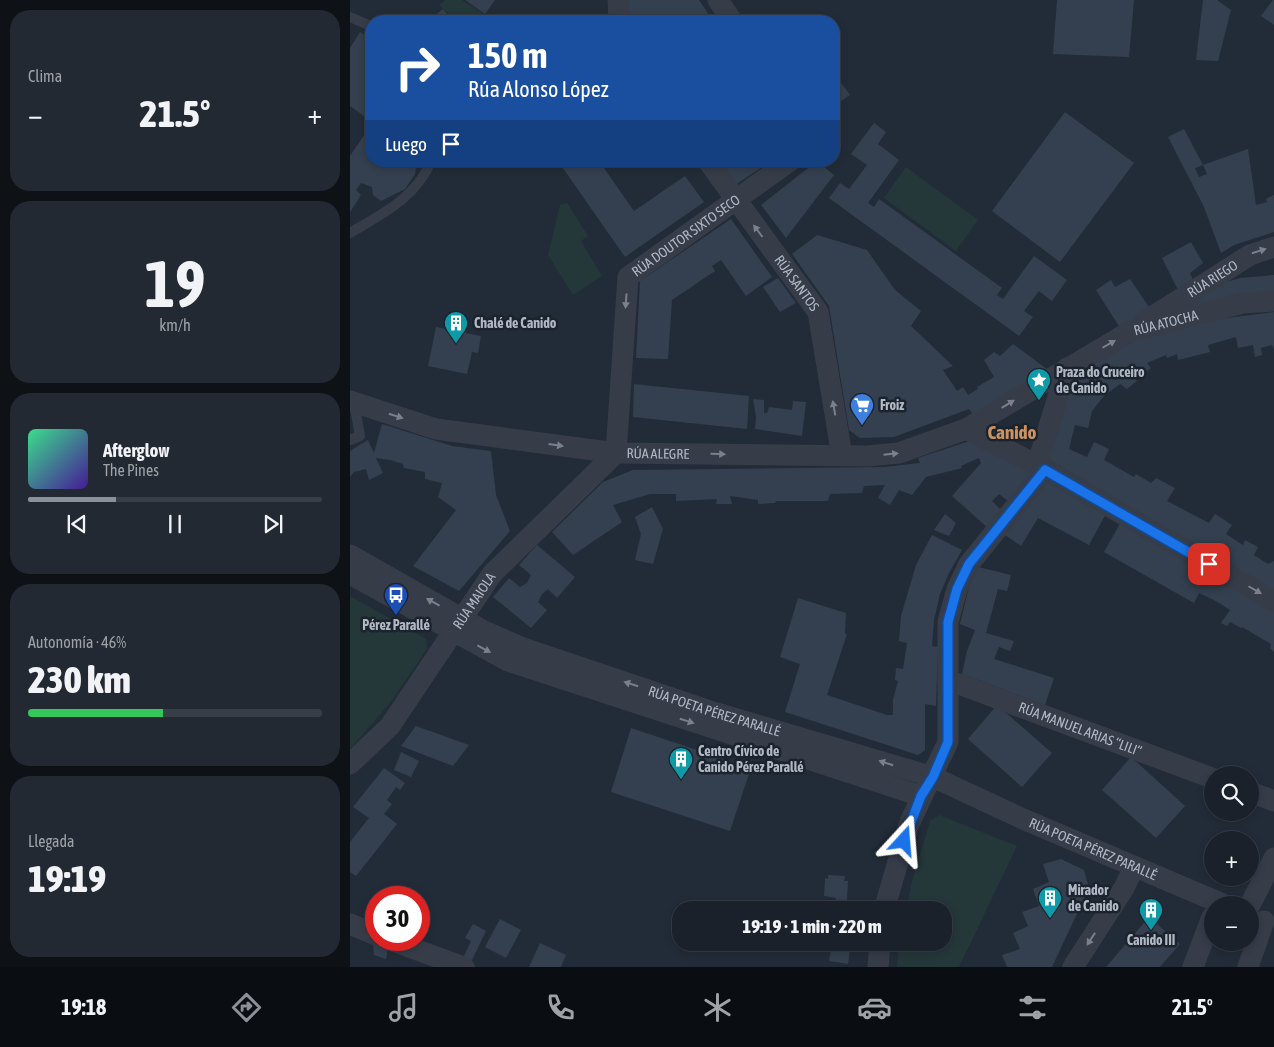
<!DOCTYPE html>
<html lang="es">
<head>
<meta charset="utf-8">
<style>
	body { margin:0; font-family:"Asap Condensed",sans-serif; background:#232932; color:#f1f3f6; height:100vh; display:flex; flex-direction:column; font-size:19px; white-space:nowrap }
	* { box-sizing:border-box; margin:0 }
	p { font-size:16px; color:#9fa3a8 }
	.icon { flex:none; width:28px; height:28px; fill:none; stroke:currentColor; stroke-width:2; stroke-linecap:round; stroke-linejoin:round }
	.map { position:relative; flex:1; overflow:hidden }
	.drawer { display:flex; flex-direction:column; gap:10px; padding:10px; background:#0e1217; width:350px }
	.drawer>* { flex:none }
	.guide { position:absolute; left:15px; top:15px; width:475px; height:152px; border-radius:20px; box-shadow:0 2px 8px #0003,0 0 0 1px #383e47; background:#1a4fa0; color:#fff; overflow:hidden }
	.controls { position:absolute; left:854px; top:766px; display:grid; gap:10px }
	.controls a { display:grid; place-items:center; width:55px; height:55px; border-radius:50%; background:#1a212a; box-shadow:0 2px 8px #0003,0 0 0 1px #383e47; font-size:25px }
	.speed { position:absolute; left:15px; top:886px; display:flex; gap:10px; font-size:25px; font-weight:700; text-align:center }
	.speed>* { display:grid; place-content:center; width:65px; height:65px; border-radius:50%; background:#1a212a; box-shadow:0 2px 8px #0003,0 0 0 1px #383e47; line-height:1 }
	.speed .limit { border:8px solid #d22; background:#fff; color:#111 }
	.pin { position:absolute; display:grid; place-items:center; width:42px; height:42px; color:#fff; margin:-21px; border-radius:10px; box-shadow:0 2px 8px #0006 }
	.me { position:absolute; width:55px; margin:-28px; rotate:19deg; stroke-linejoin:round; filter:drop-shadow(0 0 4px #0008) }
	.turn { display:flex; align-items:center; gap:18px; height:105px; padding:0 20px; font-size:22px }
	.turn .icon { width:65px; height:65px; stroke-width:2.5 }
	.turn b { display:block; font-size:35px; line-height:42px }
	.then { display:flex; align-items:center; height:48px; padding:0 20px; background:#0003; gap:10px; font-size:19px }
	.big { font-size:38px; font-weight:800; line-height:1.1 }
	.drawer .widget { flex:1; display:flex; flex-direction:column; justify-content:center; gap:8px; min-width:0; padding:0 18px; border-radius:20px; background:#232932 }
	.drawer .dial { align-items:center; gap:0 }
	.dial b { font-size:65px; line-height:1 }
	.song { display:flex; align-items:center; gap:15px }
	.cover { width:60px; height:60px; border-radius:8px; background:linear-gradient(135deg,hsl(150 70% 55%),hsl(260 70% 35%)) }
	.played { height:5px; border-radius:2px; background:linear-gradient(90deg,#8c9099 30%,#383e47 30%) }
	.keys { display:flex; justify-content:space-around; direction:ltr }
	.heat { display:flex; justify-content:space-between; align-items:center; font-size:28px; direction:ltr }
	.charge { height:8px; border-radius:4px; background:linear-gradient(90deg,#34c759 46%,#383e47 0) }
	.trip { position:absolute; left:322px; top:901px; width:280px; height:50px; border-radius:20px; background:#1a212a; box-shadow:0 2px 8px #0003,0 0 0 1px #383e47; font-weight:800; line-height:50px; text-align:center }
	.tab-bar { display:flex; height:80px; justify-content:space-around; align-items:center; background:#0a0d11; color:#9fa3a8 }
	.tab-bar .icon { width:35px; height:35px }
	.tab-bar .active { color:#8c9099 }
	.tab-bar b { font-size:22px; color:#f1f3f6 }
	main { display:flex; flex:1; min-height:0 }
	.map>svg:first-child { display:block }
	.green { fill:#243739 }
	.building { fill:#34404f; fill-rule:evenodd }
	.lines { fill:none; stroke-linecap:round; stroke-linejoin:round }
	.lane { stroke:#363d49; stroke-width:10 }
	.street { stroke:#363d49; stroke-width:21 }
	.oneway { fill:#7a818d }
	.route-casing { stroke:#114b97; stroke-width:12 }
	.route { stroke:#1a73e8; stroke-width:9 }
	.labels { text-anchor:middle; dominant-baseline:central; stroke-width:5; stroke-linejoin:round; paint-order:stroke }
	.street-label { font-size:14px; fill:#b1b8c5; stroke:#1b232d }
	.poi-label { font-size:14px; font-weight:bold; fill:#b1b8c5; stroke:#1b232d; text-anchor:start }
	.district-label { font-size:19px; font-weight:bold; fill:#ce9162; stroke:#1b232d }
</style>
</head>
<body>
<main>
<section class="drawer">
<div class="widget"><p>Clima</p>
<div class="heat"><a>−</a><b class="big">21.5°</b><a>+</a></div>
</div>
<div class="widget dial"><b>19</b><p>km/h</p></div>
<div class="widget">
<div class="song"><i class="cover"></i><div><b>Afterglow</b><p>The Pines</p></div></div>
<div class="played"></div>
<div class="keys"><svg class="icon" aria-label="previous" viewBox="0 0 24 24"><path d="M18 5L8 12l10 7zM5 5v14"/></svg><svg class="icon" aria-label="pause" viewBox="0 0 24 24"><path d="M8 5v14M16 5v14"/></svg><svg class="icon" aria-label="next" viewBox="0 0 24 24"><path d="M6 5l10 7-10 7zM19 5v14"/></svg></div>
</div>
<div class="widget"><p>Autonomía · 46%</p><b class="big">230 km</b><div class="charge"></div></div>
<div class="widget"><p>Llegada</p><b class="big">19:19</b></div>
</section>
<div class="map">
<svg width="924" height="967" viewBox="0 0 924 967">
	<rect width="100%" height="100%" fill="#222c38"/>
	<g class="green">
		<polygon points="95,0 112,0 144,21 106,21 90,5"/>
		<polygon points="556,167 628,220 606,251 534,198"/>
		<polygon points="217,203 238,236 231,241 252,276 223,295 198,255 210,205"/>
		<polygon points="0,596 76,639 77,649 40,703 0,749"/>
		<polygon points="589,815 667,846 609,967 547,967 549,943 594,942 594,910 556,910 562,881 580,821"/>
	</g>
	<g class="building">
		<polygon points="115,0 145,0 135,14"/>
		<polygon points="278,0 349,0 363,21 278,21"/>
		<polygon points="707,0 784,0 779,57 703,54"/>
		<polygon points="853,0 867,0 881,10 868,61 846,60"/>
		<polygon points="923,0 924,0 924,25 911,16"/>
		<polygon points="93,9 103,21 78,21"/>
		<polygon points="10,32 21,40 21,121 0,106 0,48"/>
		<polygon points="484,73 500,95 484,106"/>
		<polygon points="715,112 784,163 710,262 642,211"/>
		<polygon points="524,123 536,132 528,144 549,160 518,203 524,207 529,199 652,288 647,295 653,299 684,256 717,280 702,301 689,291 674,311 683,317 669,336 479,198 490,183 499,189 517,165 501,154"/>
		<polygon points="21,125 21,161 67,161 65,174 55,189 31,201 23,195 22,187 11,183 6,190 11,195 0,212 0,156"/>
		<path d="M834,129L853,165L898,149L906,205L917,202L916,199L924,195V232L884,245L871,253L854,207L818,137ZM853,165L857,174L849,177L845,168Z"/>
		<polygon points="208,161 249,161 284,211 335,176 354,202 275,257"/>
		<polygon points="368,161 421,161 385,185"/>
		<polygon points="467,161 484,175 436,238 411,205"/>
		<polygon points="381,219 422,277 396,296 371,260 362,266 365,271 322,300 318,359 286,358 290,281"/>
		<polygon points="467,235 517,250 545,290 571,311 561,326 603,366 593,370 607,391 613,387 618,395 628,389 627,387 644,377 634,360 644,352 650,356 663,344 697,369 624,416 619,409 544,437 510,438 499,430 479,306 442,254"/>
		<polygon points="841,242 853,263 840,273 843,280 828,290 812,258"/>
		<polygon points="924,275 924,294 837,308 862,286 890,278"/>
		<polygon points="428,278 446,303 430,312 413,287"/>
		<polygon points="780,279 801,310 770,328 746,290 761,280 765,287"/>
		<polygon points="924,312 924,350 922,345 911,348 912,355 905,357 903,345 888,348 886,337 858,345 860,352 828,360 827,354 817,358 816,355 797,363 801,368 785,379 787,381 777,389 770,384 754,396 742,411 738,428 725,425 719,449 737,457 744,442 759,449 754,460 784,477 786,474 801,483 806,478 825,488 817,501 859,523 865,514 882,525 876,534 893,545 895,540 908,547 904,555 918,564 924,561 924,590 692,456 717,380 760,352 805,332 853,321"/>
		<polygon points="86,327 131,336 128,353 122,352 117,374 78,366"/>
		<polygon points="284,384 399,396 397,429 283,417"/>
		<polygon points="403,399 414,400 414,413 417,413 419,407 442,410 443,401 456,402 452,436 405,429 406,417"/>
		<polygon points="32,424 102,446 141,451 146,495 160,531 109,591 63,566 106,510 88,497 92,483 75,479 75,472 54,468 53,464 40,460 26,458 33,473 19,480 16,469 4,472 0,477 0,451 18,440 24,453"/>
		<polygon points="623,440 682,474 659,502 649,494 642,501 652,511 638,528 602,496 631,463 629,458 611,466 612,468 576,477 562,495 549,490 540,505 528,498 535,485 514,486 512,493 480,494 478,501 426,501 425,503 408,504 408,500 380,496 382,504 366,504 367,499 326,501 326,494 300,494 263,505 272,522 223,555 202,532 253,482 283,470 534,467 570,463 568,458"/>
		<polygon points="695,477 757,512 739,545 688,518 671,546 651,532"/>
		<polygon points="302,507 313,529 303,564 285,560 291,534 285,517"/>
		<polygon points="595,514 606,523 599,536 584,530"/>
		<polygon points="772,520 924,608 924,652 920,648 921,644 892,627 891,628 880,622 877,626 871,623 880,610 866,601 849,593 844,603 754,552"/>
		<polygon points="582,535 612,550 599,573 590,594 584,620 582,646 588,647 586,706 575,704 575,750 568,755 435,712 450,664 430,657 448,598 496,613 495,634 497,634 477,695 537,715 543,715 543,700 548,681 545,680 546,668 553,669 557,643 549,641 551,616 566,565"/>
		<polygon points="187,545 225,577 207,598 198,589 192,594 188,602 197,610 181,628 143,597 159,578 170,587 177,583 181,575 169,565"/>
		<polygon points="624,566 661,575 657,591 648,589 636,633 664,641 660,651 649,647 644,659 704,678 695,705 612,674 617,651 625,630 610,624"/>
		<polygon points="647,705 702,753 672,787 618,739"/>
		<polygon points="66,726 119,745 103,766 51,746"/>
		<polygon points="281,728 401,768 380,831 261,792"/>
		<polygon points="51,752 69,761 61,777 44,770"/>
		<polygon points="781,757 835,806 806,838 752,790"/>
		<polygon points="34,768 55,783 50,790 46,787 37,800 42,804 34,814 47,824 6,876 0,872 0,842 19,818 3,807"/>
		<polygon points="711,859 734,870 739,888 702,967 657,967 652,955 670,949 663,933 678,926 672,912 689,906 683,889 699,882 693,864"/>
		<polygon points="478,875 495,876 494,881 498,881 497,900 507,901 506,910 485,910 486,898 474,896 475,878 478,879"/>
		<polygon points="799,917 830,944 810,967 756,967"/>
		<polygon points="150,919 171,930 156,958 135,947"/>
		<polygon points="123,924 136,931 122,960 114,956 121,941 115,938"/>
		<polygon points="482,942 501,942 498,964 479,961"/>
		<polygon points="23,943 39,945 36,959 24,955"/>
		<polygon points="190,943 216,955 211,967 179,967"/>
	</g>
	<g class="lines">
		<g class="lane">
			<polyline points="0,17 21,26"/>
			<path d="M0,233C32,214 67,197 81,161"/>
			<polyline points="0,440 10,436 4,402"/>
		</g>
		<g class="street">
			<polyline points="268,0 269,21"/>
			<polyline points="368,0 382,21"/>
			<path id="s1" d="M358,161L468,312L492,456"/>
			<path id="s2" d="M794,322L900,255L924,247"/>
			<path id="s3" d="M0,401L86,429L266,453L517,456L549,453L616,429L779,332L893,303L924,301"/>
			<polyline points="616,429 687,465 924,601"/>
			<polyline points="687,465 717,368"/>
			<path id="s4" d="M0,555L132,630L173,648L360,711L583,777L673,819L875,905"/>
			<polyline points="0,574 158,661 571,796"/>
			<path id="s5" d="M598,680L862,778"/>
			<path id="s6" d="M0,764L40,726L142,574L266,453L278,277L440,161"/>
			<polyline points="900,792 924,801"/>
			<polyline points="900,905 924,858"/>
			<polyline points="534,910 559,824 598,742 598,622 607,589 619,564 695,470"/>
			<polyline points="0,924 26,935"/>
			<polyline points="40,940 114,967"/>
			<polyline points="528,967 530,942"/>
			<polyline points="723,967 774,888 784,867"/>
			<polyline points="843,967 862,917"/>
			<polyline points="898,967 914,921"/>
		</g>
	</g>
	<defs><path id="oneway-solid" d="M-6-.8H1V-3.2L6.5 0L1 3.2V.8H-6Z" transform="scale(1.25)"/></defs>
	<g class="oneway">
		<use href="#oneway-solid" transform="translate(408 231) rotate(-127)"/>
		<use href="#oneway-solid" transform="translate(909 251) rotate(-18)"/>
		<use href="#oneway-solid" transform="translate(276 301) rotate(94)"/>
		<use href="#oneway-solid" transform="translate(759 344) rotate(-30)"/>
		<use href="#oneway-solid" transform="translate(658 404) rotate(-31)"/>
		<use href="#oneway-solid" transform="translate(484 408) rotate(-100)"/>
		<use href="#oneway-solid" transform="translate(46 416) rotate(18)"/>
		<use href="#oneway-solid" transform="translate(206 445) rotate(8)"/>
		<use href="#oneway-solid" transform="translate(368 454) rotate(1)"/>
		<use href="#oneway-solid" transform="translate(541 454) rotate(-6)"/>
		<use href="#oneway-solid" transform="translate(905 590) rotate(30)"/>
		<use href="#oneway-solid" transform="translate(83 602) rotate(-151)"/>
		<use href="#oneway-solid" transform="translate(134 649) rotate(28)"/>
		<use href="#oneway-solid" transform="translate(281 684) rotate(-162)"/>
		<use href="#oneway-solid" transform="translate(337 721) rotate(18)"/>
		<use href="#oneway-solid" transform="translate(536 763) rotate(-163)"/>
		<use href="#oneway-solid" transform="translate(741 939) rotate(123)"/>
	</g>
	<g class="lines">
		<g class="route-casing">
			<polyline id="route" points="554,841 571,796 583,777 598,742 598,622 607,589 619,564 695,470 859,564"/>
		</g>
		<use href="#route" class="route"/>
	</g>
	<defs>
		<g id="building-pin" transform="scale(1.25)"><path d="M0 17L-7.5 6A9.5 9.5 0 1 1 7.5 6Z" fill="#0f9aa8" stroke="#1b232d"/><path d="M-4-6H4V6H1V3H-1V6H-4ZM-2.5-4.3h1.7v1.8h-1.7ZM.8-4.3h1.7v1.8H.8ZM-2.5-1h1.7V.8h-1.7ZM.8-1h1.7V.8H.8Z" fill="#fff"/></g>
		<g id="sight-pin" transform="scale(1.25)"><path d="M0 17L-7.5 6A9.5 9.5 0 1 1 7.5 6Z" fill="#0f9aa8" stroke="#1b232d"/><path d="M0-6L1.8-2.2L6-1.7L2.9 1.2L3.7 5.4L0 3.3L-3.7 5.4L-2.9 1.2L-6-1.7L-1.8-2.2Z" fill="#fff"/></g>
		<g id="supermarket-pin" transform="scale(1.25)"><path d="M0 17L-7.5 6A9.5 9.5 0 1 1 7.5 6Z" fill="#3f7fe0" stroke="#1b232d"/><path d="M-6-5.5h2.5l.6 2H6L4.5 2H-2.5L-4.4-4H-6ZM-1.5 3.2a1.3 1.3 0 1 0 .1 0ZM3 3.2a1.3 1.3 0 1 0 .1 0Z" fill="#fff"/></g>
		<g id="bus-pin" transform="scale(1.25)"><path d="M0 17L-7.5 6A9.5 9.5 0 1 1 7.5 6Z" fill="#1a4fb4" stroke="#1b232d"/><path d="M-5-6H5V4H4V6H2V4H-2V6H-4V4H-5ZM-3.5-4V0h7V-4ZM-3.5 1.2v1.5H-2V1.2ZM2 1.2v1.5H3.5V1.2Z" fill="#fff"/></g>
	</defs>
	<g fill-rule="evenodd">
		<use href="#building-pin" x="106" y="323"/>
		<use href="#sight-pin" x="689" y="380"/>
		<use href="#supermarket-pin" x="512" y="405"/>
		<use href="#bus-pin" x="46" y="595"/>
		<use href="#building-pin" x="331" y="759"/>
		<use href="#building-pin" x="700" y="898"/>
		<use href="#building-pin" x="801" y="910"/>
	</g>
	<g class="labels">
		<g class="street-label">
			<text stroke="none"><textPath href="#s6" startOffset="659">RÚA DOUTOR SIXTO SECO</textPath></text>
			<text stroke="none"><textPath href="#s2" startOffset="81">RÚA RIEGO</textPath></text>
			<text stroke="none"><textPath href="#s1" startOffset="151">RÚA SANTOS</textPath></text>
			<text stroke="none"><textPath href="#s3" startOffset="854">RÚA ATOCHA</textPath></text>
			<text stroke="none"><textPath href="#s3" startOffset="314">RÚA ALEGRE</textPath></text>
			<text stroke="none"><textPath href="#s6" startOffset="206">RÚA MAIOLA</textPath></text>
			<text stroke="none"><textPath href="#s4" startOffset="398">RÚA POETA PÉREZ PARALLÉ</textPath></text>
			<text stroke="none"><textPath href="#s5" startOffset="141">RÚA MANUEL ARIAS “LILI”</textPath></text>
			<text stroke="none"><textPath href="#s4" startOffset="802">RÚA POETA PÉREZ PARALLÉ</textPath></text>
		</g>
		<g class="poi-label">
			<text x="124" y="323">Chalé de Canido</text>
			<text x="706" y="372">Praza do Cruceiro<tspan x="706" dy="16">de Canido</tspan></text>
			<text x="530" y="405">Froiz</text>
			<text x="46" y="625" text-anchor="middle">Pérez Parallé</text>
			<text x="348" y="751">Centro Cívico de<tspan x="348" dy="16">Canido Pérez Parallé</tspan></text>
			<text x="718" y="890">Mirador<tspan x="718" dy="16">de Canido</tspan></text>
			<text x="801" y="940" text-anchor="middle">Canido III</text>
		</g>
		<g class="district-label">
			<text x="662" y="432">Canido</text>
		</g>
	</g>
</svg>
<div class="controls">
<a><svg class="icon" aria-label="search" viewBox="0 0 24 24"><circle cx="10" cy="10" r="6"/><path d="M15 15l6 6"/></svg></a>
<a>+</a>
<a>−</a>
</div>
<div class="speed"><div class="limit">30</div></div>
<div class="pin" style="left:859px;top:564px;background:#d93025"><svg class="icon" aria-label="arrive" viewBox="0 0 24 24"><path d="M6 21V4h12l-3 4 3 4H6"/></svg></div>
<svg class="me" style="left:554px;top:841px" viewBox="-20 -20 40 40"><path d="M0-17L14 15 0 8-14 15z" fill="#1a73e8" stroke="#fff" stroke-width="4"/></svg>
<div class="trip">19:19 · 1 min · 220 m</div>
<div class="guide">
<div class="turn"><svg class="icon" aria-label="right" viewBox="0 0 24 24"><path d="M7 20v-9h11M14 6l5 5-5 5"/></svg><div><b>150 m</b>Rúa Alonso López</div></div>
<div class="then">Luego<svg class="icon" aria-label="arrive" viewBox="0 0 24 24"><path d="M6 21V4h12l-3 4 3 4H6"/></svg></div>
</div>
</div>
</main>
<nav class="tab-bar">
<b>19:18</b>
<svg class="icon active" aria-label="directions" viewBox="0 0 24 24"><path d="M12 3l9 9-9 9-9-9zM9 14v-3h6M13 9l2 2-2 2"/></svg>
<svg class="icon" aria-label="music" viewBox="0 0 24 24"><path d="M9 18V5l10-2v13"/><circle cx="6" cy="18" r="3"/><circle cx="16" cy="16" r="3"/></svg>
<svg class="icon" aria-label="phone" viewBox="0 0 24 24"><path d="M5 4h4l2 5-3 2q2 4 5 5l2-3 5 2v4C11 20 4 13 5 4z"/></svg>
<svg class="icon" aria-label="climate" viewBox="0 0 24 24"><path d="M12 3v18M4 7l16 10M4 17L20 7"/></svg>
<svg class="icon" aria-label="car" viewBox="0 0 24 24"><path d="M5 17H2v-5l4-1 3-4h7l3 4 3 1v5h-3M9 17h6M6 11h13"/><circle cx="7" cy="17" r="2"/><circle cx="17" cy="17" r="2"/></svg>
<svg class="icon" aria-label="filters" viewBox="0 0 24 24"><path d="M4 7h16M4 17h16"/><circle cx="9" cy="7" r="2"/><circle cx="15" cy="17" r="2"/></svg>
<b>21.5°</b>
</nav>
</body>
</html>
